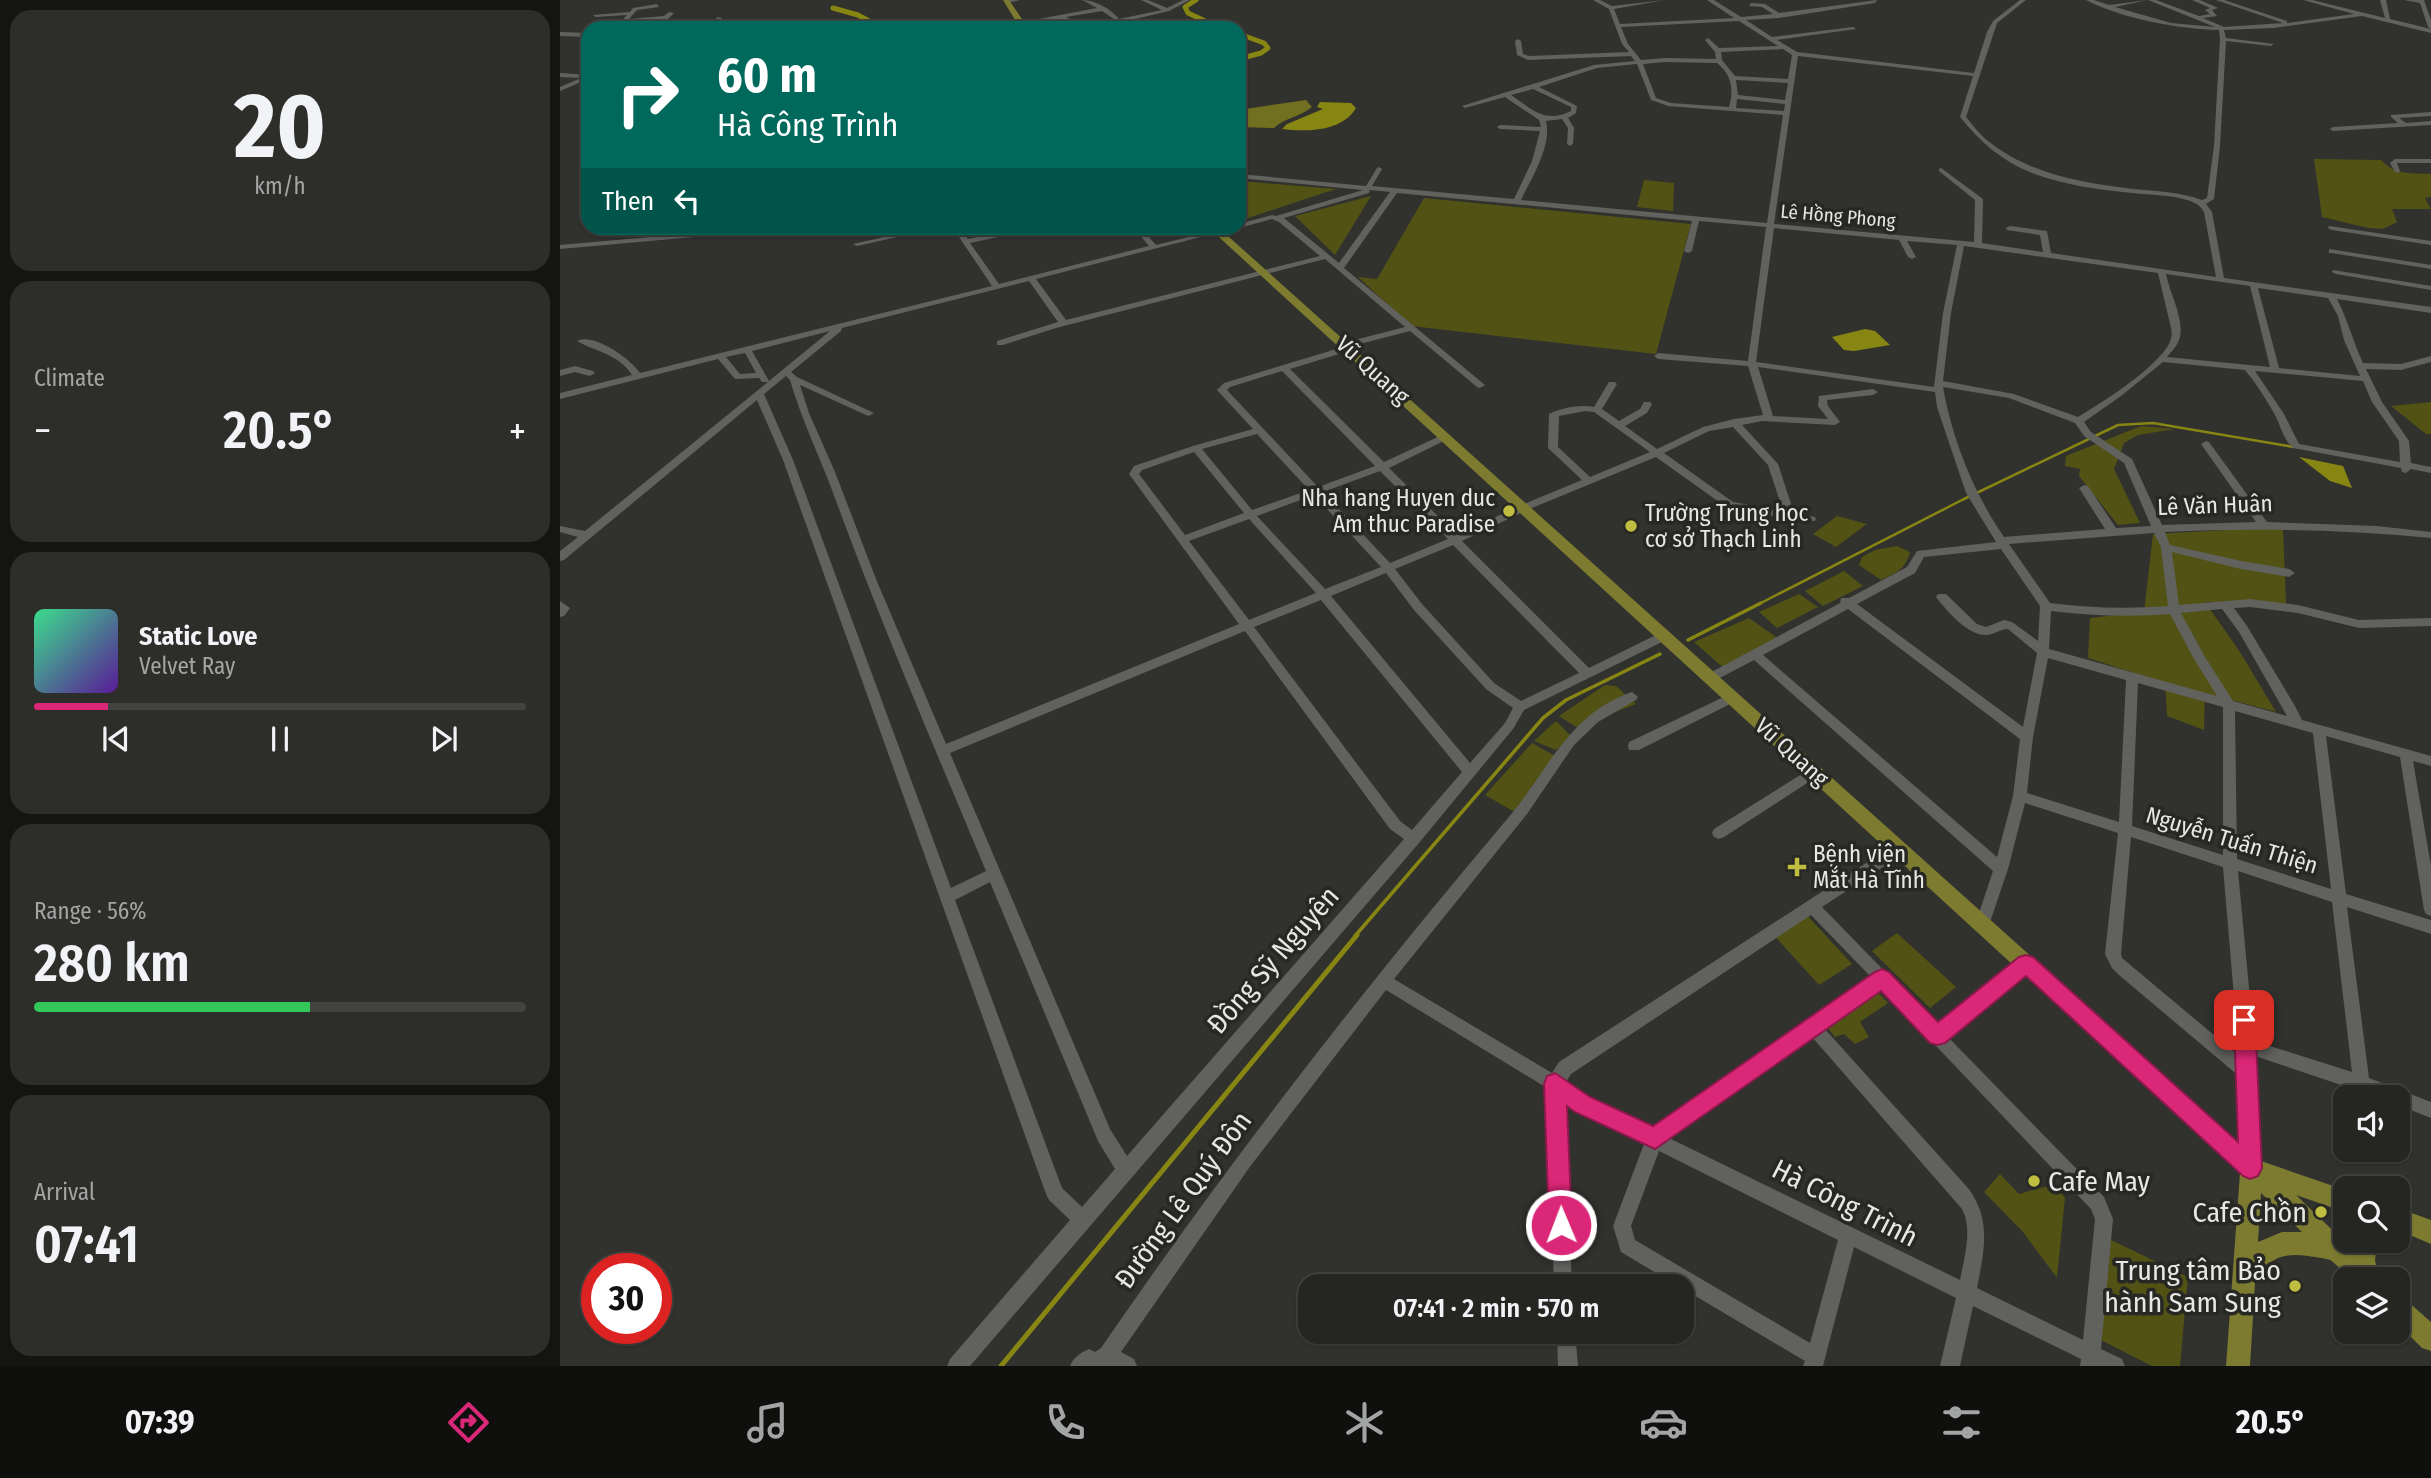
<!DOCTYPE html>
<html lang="en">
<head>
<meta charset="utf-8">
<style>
	body { margin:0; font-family:"Fira Sans Condensed",sans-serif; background:#2d2d2a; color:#f1f3f6; height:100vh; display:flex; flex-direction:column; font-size:26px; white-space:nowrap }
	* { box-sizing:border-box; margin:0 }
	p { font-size:23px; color:#a3a5a5 }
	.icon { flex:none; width:38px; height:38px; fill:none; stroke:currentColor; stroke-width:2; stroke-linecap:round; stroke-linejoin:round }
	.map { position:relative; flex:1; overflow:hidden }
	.sheet { display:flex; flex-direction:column; gap:10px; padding:10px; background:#141413; width:560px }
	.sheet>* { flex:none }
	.top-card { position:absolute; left:21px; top:21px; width:665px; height:214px; border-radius:21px; box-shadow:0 2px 5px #0004,0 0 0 2px #424240; background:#00695c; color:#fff; overflow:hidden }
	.controls { position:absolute; left:1773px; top:1085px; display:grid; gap:14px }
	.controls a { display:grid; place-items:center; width:77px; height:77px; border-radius:14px; background:#252522; box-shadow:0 2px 5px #0004,0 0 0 2px #424240; font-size:35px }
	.speed { position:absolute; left:21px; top:1253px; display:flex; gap:14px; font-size:35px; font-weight:700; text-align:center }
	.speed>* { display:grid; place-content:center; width:91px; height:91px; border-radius:50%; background:#252522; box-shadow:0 2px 5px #0004,0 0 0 2px #424240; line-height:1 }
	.speed .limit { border:10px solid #d22; background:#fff; color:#111 }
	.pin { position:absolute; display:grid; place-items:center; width:60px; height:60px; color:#fff; margin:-30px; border-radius:14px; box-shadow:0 4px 10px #0006 }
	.me { position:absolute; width:77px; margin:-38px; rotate:359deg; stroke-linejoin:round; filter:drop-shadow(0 0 5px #0008) }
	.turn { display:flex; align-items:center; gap:24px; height:147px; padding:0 21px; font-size:32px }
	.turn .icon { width:91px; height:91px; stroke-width:2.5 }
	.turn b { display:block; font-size:49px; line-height:60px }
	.then { display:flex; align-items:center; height:66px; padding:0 21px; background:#0003; gap:14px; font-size:26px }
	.big { font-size:52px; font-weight:600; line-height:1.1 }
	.sheet .tile { flex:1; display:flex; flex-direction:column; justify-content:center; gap:10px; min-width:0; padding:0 24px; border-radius:21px; background:#2d2d2a }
	.sheet .dial { align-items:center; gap:0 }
	.dial b { font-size:91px; line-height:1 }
	.song { display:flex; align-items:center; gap:21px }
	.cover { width:84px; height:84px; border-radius:10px; background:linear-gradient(135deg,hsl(150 70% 55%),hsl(270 70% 35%)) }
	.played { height:7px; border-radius:4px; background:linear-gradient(90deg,#db2777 15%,#424240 15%) }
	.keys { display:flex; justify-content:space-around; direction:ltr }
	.heat { display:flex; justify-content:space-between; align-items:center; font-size:38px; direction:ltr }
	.charge { height:10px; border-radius:5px; background:linear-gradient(90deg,#34c759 56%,#424240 0) }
	.trip { position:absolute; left:738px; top:1274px; width:396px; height:70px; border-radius:21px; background:#252522; box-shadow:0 2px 5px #0004,0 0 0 2px #424240; font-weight:600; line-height:70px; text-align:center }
	.tabs { display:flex; height:112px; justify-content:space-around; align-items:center; background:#0f0f0e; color:#a3a5a5 }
	.tabs .icon { width:49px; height:49px }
	.tabs .active { color:#db2777 }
	.tabs b { font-size:32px; color:#f1f3f6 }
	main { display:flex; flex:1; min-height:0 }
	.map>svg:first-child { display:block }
	.green { fill:#525215 }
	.forest { fill:#717020 }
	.water { fill:#888613 }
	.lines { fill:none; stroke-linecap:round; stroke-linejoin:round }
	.stream-far2 { stroke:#888613; stroke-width:2.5 }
	.stream-far1 { stroke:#888613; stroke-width:3.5 }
	.stream { stroke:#888613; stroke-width:5 }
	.canal { stroke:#888613; stroke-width:5 }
	.minor { fill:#61615e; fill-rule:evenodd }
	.major { fill:#7c7b30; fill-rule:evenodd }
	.route { fill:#db2777; stroke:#8e194d; stroke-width:2 }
	.poi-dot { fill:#bfbe41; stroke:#272724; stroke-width:2.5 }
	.labels { text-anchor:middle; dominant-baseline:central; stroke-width:7; stroke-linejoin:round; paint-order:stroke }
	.far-street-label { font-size:19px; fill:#e7e7e5; stroke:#272724 }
	.street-label { font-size:23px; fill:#e7e7e5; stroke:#272724 }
	.poi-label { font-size:23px; fill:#e7e7e5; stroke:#272724; text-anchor:start }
	.near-street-label { font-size:28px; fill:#e7e7e5; stroke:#272724 }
	.near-poi-label { font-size:28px; fill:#e7e7e5; stroke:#272724; text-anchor:end }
</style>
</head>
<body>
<main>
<section class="sheet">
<div class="tile dial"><b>20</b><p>km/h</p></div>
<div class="tile"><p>Climate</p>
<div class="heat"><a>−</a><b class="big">20.5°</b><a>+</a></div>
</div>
<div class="tile">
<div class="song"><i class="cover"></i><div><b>Static Love</b><p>Velvet Ray</p></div></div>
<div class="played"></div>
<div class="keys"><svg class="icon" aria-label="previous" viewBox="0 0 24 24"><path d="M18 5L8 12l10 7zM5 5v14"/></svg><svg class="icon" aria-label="pause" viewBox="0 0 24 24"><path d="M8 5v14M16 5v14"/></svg><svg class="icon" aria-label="next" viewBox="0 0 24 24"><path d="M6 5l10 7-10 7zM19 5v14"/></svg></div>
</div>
<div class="tile"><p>Range · 56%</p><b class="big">280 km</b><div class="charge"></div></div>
<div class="tile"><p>Arrival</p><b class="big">07:41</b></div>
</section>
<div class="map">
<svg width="1871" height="1366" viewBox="0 0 1871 1366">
	<rect width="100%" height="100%" fill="#31312e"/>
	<g class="green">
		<path d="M1754,159L1821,160C1834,175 1851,173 1871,174V197L1865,198L1871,209H1832L1837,222L1823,229L1808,228L1762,217Z"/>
		<polygon points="1084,180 1114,183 1113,211 1077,207"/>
		<polygon points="679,181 776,189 679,221"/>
		<polygon points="811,196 775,255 735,216"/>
		<polygon points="864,198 1131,224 1096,354 851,326 798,277 817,279"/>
		<polygon points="1871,402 1871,434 1866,434 1831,406"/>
		<polygon points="1581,426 1615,429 1578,435 1564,443 1554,469 1580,523 1558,525 1519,476 1520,469 1505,466 1506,456"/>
		<polygon points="1277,516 1307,524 1276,547 1253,534"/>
		<polygon points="1723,527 1726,604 1645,602 1680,652 1716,712 1645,693 1644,730 1607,716 1605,683 1528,658 1530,618 1584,612 1593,534"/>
		<path d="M1337,546L1350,552C1346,569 1336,573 1321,580L1299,565L1302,557L1315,550Z"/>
		<polygon points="1284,571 1303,586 1263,606 1245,591"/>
		<polygon points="1239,594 1258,607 1217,628 1199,612"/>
		<polygon points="1189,618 1219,639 1166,670 1134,642"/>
		<polygon points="1045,685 1056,686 1076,704 1016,727 999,716"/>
		<polygon points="996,721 1012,737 996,750 974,741"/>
		<polygon points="972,743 997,757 971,787 958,814 925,795"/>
		<polygon points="1243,911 1292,964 1259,985 1210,931"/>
		<polygon points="1337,933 1396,987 1370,1008 1312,951"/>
		<polygon points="1307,981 1328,1003 1300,1022 1309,1037 1295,1044 1284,1034 1275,1037 1258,1016"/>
		<polygon points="1440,1174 1459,1194 1495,1184 1505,1198 1497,1278 1463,1232 1424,1192"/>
		<polygon points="1547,1238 1628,1277 1620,1366 1592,1366 1533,1336"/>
	</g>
	<path class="forest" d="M746,100L752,107C740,117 726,117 714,128L679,127V110Z"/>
	<g class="water">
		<path d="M760,102L791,103L796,108C782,132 746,132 722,129L727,124L763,109L757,107Z"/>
		<polygon points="1305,329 1315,331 1330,345 1294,351 1284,350 1272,337"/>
		<polygon points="1739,457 1783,466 1792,488 1770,481"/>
	</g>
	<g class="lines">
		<polyline class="stream-far2" points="1197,605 1402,500 1558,425 1593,423 1734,447"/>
		<g class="stream-far1">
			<polyline points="1128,640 1201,603"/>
			<polyline points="795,936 983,718 1006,700 1100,654"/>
		</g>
		<polyline class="stream" points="441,1366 797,935"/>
		<g class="canal">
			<polyline points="636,0 625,7 628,13 660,28"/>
			<polyline points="273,8 298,15 322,28"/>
			<polyline points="679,34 704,43 708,48 701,53 679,59"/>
		</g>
		<g class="minor">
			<polygon points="445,0 460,0 447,3"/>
			<path d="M522,0C535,0 551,9 559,19L602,10L581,0H588L607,8L623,0H630L609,11L558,23L518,28L501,19L461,25L458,23L537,8ZM542,11L554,19L519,24L506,17Z"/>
			<path d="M1033,0H1040L1052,6L1105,0L1054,9L1060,24L1174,18L1147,0H1154L1181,17L1213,14L1202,7L1189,6L1191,3L1205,4L1219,13L1317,0L1315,3L1219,18L1186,20L1212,37L1293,27L1296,29L1217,40L1237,52L1414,73L1427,32L1433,21L1460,0H1466L1437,23L1406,117C1413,125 1419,134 1428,141C1469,174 1522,183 1573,189C1596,191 1620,192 1642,200L1647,198L1654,146L1660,39L1659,30C1618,29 1563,19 1526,0H1534L1549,5L1588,0L1555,7L1611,23L1655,27L1588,0H1596L1639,16L1650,14L1645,10L1650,8L1632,0H1640L1658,8L1652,10L1657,16L1643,18L1664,27L1723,23L1656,0H1664L1727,21V23L1794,14L1743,0H1752L1825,18L1820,0H1826L1830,19L1871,29V33L1802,16L1713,28L1664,30L1666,38L1714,44L1711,46L1666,41L1660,146L1654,199L1646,204L1652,212L1664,278L1871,307V313L1777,299C1788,320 1793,342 1803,363L1841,364L1871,356V362L1841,370L1806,369L1822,402L1849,441L1851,463L1871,467V473L1851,469L1846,473L1842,472L1841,468L1733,448C1723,439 1720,424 1714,413C1705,398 1696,383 1685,370L1603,362L1561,396L1524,422L1531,432L1572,459L1602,525L1696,522L1641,444L1646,441L1649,442L1707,522L1817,526L1871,532V538C1782,529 1694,528 1605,532L1610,545L1681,561L1729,569L1735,573L1729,577L1681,569L1612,552L1619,605L1690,599L1738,605L1799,620L1871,618V626L1799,628L1738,613L1690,607L1674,608L1687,626L1735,706L1742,720L1871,756V766L1853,761L1871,866V916L1866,914L1864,910L1840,757L1766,736L1786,894L1871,920V934L1787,907L1809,1078L1871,1102V1118L1838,1105V1097H1817L1695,1056L1700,1167L1697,1173L1691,1176L1685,1173L1682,1167L1680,1077L1559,975L1552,968L1545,954L1558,833L1465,803L1448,869L1429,925L1427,930L1422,931L1417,930L1415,925L1433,871L1194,660L1154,681H1146L1144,678L1146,675L1280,603L1281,598H1289L1347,567L1357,551L1436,542L1406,493L1377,407L1375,392L1198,367L1213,416L1268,419L1258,406L1259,396L1313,389L1318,392L1313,395L1267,400L1268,406L1280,422L1275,425L1202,421L1182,425L1218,464L1234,513L1255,517L1256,519L1255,521L1230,519L1166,507L1096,457L967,510L902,541L1029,668L1100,633H1108L1110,636L1108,639L964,710L953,729L859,843L410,1366H387L390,1359L510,1220L489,1200L486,1194L223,460L197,400L4,560L0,561V551L18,537L0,532V526L25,531L208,382H202L199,378L175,379L158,359L0,399V393L72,375C59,354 36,352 17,341C33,332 71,359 80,373L432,286L393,228H399L408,239L460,228H471V230L410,243L439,284L589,246L574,228H581L596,245L665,228H676L476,279L506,320L760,256L719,222L712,219L679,228H676H679V224L712,215L716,216L803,190L679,178V174L806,186L817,168L819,167L822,169L812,186L954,199L972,161L980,131L940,129L937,127L940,125L981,127L979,120L945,97L905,108L902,106L1034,65L1075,61L1071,56L968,60L957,55L955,41L958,39L961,41L963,54L969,56L1069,52L1062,44L1049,9ZM1179,21L1218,46L1159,48L1148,38L1145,40L1155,52L1156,59L1105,58L1081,60L1068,44L1061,27ZM1223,49L1232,55L1228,79L1175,76L1162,60L1161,52ZM1238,56L1413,76L1400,117C1420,142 1442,161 1472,173C1504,185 1539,190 1573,193C1591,195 1611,195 1627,200C1636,203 1640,205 1644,212L1656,277L1491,253L1487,231L1450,226L1446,228L1447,230L1480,235L1483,252L1422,243L1423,199L1381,168L1379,169V171L1415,200L1414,242L1214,224ZM1105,62L1157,63C1172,75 1174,90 1169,107L1111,103L1096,98L1083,64ZM1077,64L1091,100L1108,106L1223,115L1207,223L961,200C972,177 992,146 986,121L1002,119L1008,128L1007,144L1010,146L1013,144L1014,128L1008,118L1016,113L1017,106L979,87L1037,68ZM1176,80L1228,83L1225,100L1178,95ZM973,89L1011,107V111C985,124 972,109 951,95ZM1177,99L1225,104L1224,111L1176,108ZM810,190L830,192L779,263L724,218L809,193ZM837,193L1132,221L1124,251L1128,253L1132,251L1139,221L1206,227L1188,361L1098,353L1094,356L1098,359L1188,366L1203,415L1174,419L1143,427L1097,449L1065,426L1087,413L1092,404L1090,402H1084L1080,409L1059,421L1042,409L1057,384L1055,382H1049L1034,407C1020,404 1001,408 989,414L988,448L1022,480L959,506L897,535L829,468L888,439V435H882L824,462L730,369L792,350V346L850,331L917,387L920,388L925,385L784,268ZM1214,228L1339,240L1348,257L1352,259L1356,257L1347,241L1397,245L1383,313L1374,387L1196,362ZM1404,246L1598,273L1611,328C1612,333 1612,338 1609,344C1595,369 1543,402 1518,417L1454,394L1383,381L1391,313ZM765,259L845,327L783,343V347L664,383L657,390L693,429L633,446L574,466L569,474L679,624L386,744L316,579L275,472L249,413L240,385L306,415L309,416L314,413L237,377L231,372L281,331L282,328L469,281L498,322L437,341V345H443L496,328ZM1606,274L1690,286L1710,367L1607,357C1612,351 1618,345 1620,337C1624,318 1610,294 1606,274ZM1698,288L1768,298L1778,316L1784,340L1800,376L1719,368ZM270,331L209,381L192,351ZM185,353L196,373L180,374L166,357ZM722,371L815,466L758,487L667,390L670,387ZM1695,371L1803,381L1812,402L1839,441L1840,462L1739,444L1724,414ZM226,376L230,380C241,418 258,453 272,490C319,619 373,744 426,871L391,888L233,460L204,394ZM1383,387L1449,398L1515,423L1524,436L1564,463L1591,526L1556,528L1528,486L1524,485L1519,488L1545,529L1444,537C1414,494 1392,439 1383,387ZM1025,411L1034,412L1090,452L1030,477L998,447L999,416ZM1173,427L1208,465L1223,511L1173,502L1104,453L1149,431ZM697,434L749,490L692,510L642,449ZM634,452L684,513L625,535L579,474L582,470ZM820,471L888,539L830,563L763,492ZM754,495L821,567L765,589L697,516ZM689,519L756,593L689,620L629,541ZM1594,533L1601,547L1608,606C1568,609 1529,608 1490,603L1449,544ZM893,545L1019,673L961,701L934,683L862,604L835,569ZM1441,549L1480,606L1478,641L1452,622L1444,620L1426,627L1417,624L1386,594H1378L1376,597C1387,611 1407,635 1426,635C1434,635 1440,629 1448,629L1477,653L1463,727L1297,604L1355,573L1364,557ZM826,573L854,610L926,689L953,708L945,723L910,763L771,596ZM761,600L902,772L852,830L840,821L694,627ZM1288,609L1460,739L1453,796L1437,857L1203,655ZM1662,609L1679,632L1727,716L1673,701L1645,657L1621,613ZM1491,611C1531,616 1571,617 1610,614L1634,659L1657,696L1489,649ZM685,631L830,829L844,839L567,1156L550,1129L390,753ZM1488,658L1566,680L1559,822L1467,793L1473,737ZM1578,683L1663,707V855L1572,826ZM1675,711L1753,733L1771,889L1677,859ZM1571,837L1663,867L1679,1056L1562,958L1561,954ZM1678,871L1772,902L1792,1072L1694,1041ZM430,882L538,1141L555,1169L522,1207L502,1188L395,900Z"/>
			<polygon points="1844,0 1864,0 1871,20 1871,29 1868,27 1860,3"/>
			<polygon points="97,4 99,7 77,10 69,19 104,16 109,12 114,13 108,19 66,22 61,28 55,28 67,15 36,17 33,15 70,12 73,8"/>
			<polygon points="157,17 162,18 159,28 153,28"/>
			<polygon points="599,21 602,23 602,28 593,28 597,26 596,23"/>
			<polygon points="0,32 28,33 28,37 0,36"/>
			<polygon points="0,73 28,75 28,79 0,91 0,87 21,78 0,77"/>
			<polygon points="1871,112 1871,116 1839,118 1846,123 1871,121 1871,125 1773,131 1770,129 1773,127 1838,123 1831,117 1831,115"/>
			<polygon points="1871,159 1871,163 1837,163 1840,171 1837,173 1835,172 1830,163 1835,159"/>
			<polygon points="1769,226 1871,241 1871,245 1772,230 1768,228"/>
			<polygon points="193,228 217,228 213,230 0,249 0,245"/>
			<polygon points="365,228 378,228 297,246 293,244"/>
			<polygon points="1769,249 1871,265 1871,269 1772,253 1769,253"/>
			<polygon points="1773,270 1871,286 1871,290 1776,274 1772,272"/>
			<polygon points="15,366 33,371 35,373 30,376 15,372 0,376 0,370"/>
			<polygon points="0,601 10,608 4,616 0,617"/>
			<path d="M1072,692L1078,697L1076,700L1038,722L1014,745L967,814L834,979L992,1073L999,1062L1334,845L1339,843L1344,845L1346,849L1344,853L1262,907L1378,1026L1461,959L1466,957L1471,959L1474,964L1471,969L1388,1037L1544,1197L1553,1219L1541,1349L1562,1359L1565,1366H1520L1521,1359L1413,1306L1400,1366H1380L1396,1298L1294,1247L1263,1366H1243L1245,1361L1122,1288V1286H1118L1061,1252L1053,1226L1084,1144L1017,1111L1004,1101L1012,1286H994L987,1088L826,990L689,1168L561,1352L574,1359L577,1366H510C514,1357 520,1353 529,1349L535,1352L541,1348C667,1164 804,988 948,818C988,771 1008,714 1072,692ZM1251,915L1311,977L1092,1130L1029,1099L1006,1082L1011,1074ZM1321,988L1531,1209L1535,1219L1523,1340L1417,1288C1424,1251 1432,1220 1408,1188L1264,1028ZM1252,1037L1402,1209C1413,1229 1404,1259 1400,1280L1109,1138ZM1099,1151L1278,1240L1250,1343L1075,1240L1071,1226Z"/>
			<polygon points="1172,693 1176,695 1178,698 1176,701 1079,750 1069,750 1068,746 1069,742"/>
			<polygon points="1253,767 1258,768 1260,772 1258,776 1164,837 1159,839 1154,837 1152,833 1154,829"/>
			<polygon points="997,1332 1015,1332 1018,1366 998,1366"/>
		</g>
		<g class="major">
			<polygon points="443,0 449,0 468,28 460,28"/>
			<path d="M649,228H659L1698,1160L1785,1190V1212L1736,1195L1793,1250L1795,1241H1817L1815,1261L1821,1279H1790C1784,1274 1777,1264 1770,1260C1764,1258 1755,1257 1748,1256C1722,1252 1706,1259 1695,1283L1690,1366H1666L1680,1173ZM1701,1193L1742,1232H1722L1698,1242Z"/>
			<polygon points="1838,1208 1871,1220 1871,1244 1838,1230"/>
			<polygon points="1838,1296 1846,1300 1871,1322 1871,1351 1862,1348 1838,1324"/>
		</g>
	</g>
	<polygon class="route" points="1466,955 1473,957 1678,1142 1674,1020 1677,1013 1684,1010 1692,1013 1695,1020 1702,1168 1698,1176 1690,1179 1683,1176 1466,976 1385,1043 1377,1045 1370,1043 1321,991 1095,1149 1015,1112 1007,1106 1012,1225 1009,1233 1001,1237 993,1233 989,1225 984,1084 987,1076 995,1073 1030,1097 1093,1126 1315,972 1322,969 1329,972 1378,1022 1459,957"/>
	<g class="poi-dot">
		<circle cx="949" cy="511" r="7"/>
		<circle cx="1071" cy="526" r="7"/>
		<path d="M1233.5 856.5h7v7h7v7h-7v7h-7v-7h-7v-7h7z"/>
		<circle cx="1474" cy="1181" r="7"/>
		<circle cx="1761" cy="1212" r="7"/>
		<circle cx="1735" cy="1286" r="7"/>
	</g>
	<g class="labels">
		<g class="far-street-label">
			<text transform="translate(1278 216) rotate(5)">Lê Hồng Phong</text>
		</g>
		<g class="street-label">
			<text transform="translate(813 370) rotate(42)">Vũ Quang</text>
			<text transform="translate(1655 505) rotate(-2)">Lê Văn Huân</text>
			<text transform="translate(1232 752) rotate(42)">Vũ Quang</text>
			<text transform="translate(1672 840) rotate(17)">Nguyễn Tuấn Thiện</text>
		</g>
		<g class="poi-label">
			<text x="935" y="498" text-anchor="end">Nha hang Huyen duc<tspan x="935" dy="26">Am thuc Paradise</tspan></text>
			<text x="1085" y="513">Trường Trung học<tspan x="1085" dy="26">cơ sở Thạch Linh</tspan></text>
			<text x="1253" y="854">Bệnh viện<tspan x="1253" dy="26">Mắt Hà Tĩnh</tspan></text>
		</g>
		<g class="near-street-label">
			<text transform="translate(713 960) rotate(-49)">Đồng Sỹ Nguyên</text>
			<text transform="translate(623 1200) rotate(-54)">Đường Lê Quý Đôn</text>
			<text transform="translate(1285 1203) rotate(27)">Hà Công Trình</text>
		</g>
		<g class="near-poi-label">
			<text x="1488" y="1181" text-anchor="start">Cafe May</text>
			<text x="1747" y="1212">Cafe Chồn</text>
			<text x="1721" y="1270">Trung tâm Bảo<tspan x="1721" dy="32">hành Sam Sung</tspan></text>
		</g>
	</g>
</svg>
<div class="controls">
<a><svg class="icon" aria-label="sound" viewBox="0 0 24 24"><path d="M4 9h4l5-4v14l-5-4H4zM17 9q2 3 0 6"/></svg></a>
<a><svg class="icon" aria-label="search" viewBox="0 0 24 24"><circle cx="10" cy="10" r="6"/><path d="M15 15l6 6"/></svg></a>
<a><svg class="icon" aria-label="layers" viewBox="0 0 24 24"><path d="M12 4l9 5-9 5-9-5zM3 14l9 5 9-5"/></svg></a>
</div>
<div class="speed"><div class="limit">30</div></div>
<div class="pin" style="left:1684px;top:1020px;background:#d93025"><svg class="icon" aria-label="arrive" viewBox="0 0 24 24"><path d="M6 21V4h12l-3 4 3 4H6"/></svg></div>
<svg class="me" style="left:1001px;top:1225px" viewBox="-20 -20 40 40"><circle r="17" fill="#db2777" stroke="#fff" stroke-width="3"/><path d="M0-11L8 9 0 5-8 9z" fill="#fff"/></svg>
<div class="trip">07:41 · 2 min · 570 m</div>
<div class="top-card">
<div class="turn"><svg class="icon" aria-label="right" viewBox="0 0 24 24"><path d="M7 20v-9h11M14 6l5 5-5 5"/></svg><div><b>60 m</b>Hà Công Trình</div></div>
<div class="then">Then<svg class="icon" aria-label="left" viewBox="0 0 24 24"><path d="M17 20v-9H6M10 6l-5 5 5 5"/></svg></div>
</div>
</div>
</main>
<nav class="tabs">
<b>07:39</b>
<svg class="icon active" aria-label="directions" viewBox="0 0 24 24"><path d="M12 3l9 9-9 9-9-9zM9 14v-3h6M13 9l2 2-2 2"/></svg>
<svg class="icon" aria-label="music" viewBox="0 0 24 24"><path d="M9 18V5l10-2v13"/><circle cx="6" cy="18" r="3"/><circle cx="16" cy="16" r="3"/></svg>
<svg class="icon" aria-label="phone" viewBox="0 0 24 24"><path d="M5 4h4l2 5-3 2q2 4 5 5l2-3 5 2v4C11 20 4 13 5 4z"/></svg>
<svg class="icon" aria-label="climate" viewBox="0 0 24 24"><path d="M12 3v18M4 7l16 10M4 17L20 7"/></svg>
<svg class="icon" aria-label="car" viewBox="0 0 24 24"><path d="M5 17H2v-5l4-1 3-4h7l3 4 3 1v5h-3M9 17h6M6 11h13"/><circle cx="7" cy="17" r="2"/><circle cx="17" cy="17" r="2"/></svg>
<svg class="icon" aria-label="filters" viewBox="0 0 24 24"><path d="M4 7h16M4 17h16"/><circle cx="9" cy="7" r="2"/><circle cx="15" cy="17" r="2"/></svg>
<b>20.5°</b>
</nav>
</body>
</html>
